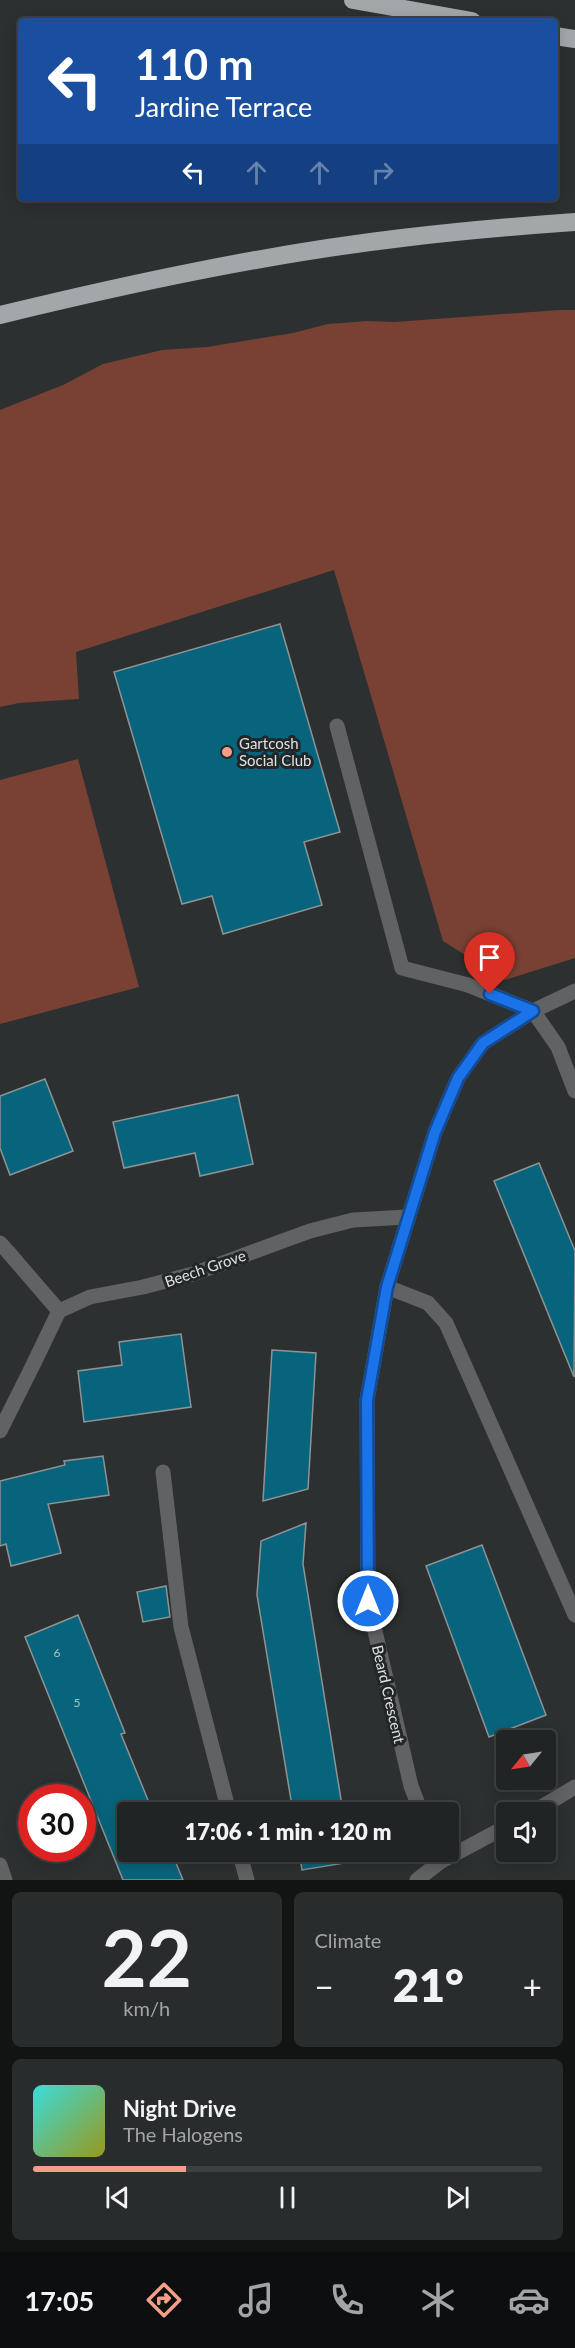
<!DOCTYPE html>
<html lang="en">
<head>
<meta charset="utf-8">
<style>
	body { margin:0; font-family:Lato,sans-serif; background:#292c2d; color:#f1f3f6; height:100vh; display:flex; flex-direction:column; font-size:22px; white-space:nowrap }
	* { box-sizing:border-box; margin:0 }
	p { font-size:20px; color:#a2a4a7 }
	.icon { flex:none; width:33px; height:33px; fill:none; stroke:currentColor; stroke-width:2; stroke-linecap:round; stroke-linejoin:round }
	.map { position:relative; height:1880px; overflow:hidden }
	.panel { display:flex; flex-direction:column; gap:12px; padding:12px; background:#121414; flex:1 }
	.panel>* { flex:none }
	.top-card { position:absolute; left:18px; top:18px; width:540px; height:183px; border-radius:6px; box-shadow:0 3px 15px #0003,0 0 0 2px #3e4142; background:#1a4fa0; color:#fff; overflow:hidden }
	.needle { width:39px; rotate:240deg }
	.fabs { position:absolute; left:496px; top:1730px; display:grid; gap:12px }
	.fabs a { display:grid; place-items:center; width:60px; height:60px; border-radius:6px; background:#212425; box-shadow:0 3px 15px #0003,0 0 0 2px #3e4142; font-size:30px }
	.speed { position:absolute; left:18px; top:1784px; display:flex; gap:12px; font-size:30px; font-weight:700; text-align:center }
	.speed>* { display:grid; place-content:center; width:78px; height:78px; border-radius:50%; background:#212425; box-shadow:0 3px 15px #0003,0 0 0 2px #3e4142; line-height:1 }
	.speed .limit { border:9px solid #d22; background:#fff; color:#111 }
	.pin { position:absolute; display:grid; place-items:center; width:51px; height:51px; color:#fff; margin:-62px -26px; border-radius:50% 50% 50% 0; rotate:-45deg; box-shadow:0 0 6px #0007 }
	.pin .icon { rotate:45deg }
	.me { position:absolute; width:66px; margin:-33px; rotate:0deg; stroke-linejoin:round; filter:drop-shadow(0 0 4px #0008) }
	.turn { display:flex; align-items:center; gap:21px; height:126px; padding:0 18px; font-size:27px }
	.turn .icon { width:78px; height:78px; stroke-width:2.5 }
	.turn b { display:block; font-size:42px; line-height:51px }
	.lanes { display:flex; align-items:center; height:57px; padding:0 18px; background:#0003; justify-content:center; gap:30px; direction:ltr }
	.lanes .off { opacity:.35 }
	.big { font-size:45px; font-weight:800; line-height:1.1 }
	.panel .tile { flex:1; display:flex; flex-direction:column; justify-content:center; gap:9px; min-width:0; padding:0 21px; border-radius:9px; background:#292c2d }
	.panel .dial { align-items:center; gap:0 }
	.dial b { font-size:78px; line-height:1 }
	.song { display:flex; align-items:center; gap:18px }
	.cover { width:72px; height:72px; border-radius:9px; background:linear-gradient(135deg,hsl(180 70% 55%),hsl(60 70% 35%)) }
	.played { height:6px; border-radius:3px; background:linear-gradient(90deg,#f49e8a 30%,#3e4142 30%) }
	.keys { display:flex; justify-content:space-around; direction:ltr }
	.heat { display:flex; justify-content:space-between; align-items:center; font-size:33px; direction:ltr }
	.panel .tiles { flex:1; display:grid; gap:12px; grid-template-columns:1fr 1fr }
	.tile:last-child { grid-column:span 2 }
	.trip { position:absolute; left:117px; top:1802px; width:342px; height:60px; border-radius:6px; background:#212425; box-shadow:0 3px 15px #0003,0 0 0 2px #3e4142; font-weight:800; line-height:60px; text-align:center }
	.menu { display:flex; height:96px; justify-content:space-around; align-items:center; background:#0d0e0f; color:#a2a4a7 }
	.menu .icon { width:42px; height:42px }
	.menu .on { color:#f49e8a }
	.menu b { font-size:27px; color:#f1f3f6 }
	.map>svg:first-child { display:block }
	.green { fill:#784134 }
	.building { fill:#08647c; stroke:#8e9394; stroke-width:1.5 }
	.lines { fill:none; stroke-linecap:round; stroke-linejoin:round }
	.service { stroke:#606263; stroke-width:15 }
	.minor { stroke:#606263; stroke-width:15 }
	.motorway { stroke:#a3a7a9; stroke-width:18 }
	.route-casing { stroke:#114b97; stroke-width:15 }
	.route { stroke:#1a73e8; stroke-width:10 }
	.poi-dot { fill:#f49e8a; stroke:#222627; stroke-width:2 }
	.labels { text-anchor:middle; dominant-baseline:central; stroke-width:6; stroke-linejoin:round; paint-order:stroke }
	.number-label { font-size:12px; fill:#a9c2c9 }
	.poi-label { font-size:15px; fill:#dfe2e3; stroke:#222627; text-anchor:start }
	.street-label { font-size:15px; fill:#dfe2e3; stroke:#222627 }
</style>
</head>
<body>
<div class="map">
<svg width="575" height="1880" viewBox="0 0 575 1880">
	<rect width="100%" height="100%" fill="#2c3031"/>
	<g class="green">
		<polygon points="559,310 575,310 575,958 505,980 443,941 334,570 76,652 79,699 19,703 0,707 0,410 63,385 103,364 162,350 207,347 293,333 328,324 367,321 395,322"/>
		<polygon points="78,759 139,987 0,1024 0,780"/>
	</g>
	<g class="building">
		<polygon points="280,624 340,832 304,842 322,905 223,934 212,896 182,904 114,672"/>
		<polygon points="45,1079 73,1151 10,1175 0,1148 0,1096"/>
		<polygon points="238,1095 253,1164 200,1176 195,1153 124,1168 113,1122"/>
		<polygon points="539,1163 575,1251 574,1377 494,1181"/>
		<polygon points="181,1334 191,1407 84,1422 78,1371 122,1365 119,1342"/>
		<polygon points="272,1350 316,1353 308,1489 263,1501"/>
		<polygon points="103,1456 109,1495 48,1504 61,1553 11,1566 6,1544 0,1546 0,1481 65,1465 64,1461"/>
		<polygon points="306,1523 303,1564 343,1812 293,1812 257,1595 261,1541"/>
		<polygon points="482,1545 546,1715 489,1737 426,1566"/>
		<polygon points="166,1586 170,1617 143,1622 137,1592"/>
		<polygon points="78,1615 125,1733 121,1734 150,1805 152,1804 155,1812 128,1812 128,1851 171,1851 183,1880 123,1880 25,1637"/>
		<polygon points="299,1851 349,1851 351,1862 302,1870"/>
	</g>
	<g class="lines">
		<g class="service">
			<polyline points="337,726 402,968 468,985"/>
			<polyline points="0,1243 9,1253"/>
			<polyline points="387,1287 428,1303 446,1323 575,1615"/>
			<polyline points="0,1431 34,1363"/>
			<polyline points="163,1472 181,1627 229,1812"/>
			<polyline points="239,1851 247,1880"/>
		</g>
		<g class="minor">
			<polyline points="468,985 533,1011 558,1047 575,1091"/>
			<polyline points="9,1253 59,1311"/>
			<polyline points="34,1363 59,1311 90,1297 143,1287 193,1274 310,1231 353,1220 407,1217"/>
			<polyline points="421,1812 411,1786 368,1601 367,1400 387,1287 435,1132 458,1078 483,1043 533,1011 575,991"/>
			<polyline points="533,1812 575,1787"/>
			<polyline points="0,1865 5,1880"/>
			<polyline points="417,1880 440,1862 507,1826"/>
		</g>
		<g class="motorway">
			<polyline points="353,0 472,21"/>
			<polyline points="555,36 575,39"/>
			<path d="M0,315C132,283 267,254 402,238C460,231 518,226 575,222"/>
		</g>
	</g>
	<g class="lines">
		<g class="route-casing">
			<polyline id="route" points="368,1601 367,1400 387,1287 435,1132 458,1078 483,1043 533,1011 490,994"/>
		</g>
		<use href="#route" class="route"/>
	</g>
	<circle class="poi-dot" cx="227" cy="752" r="6"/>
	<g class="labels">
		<g class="number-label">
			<text x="57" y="1652">6</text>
			<text x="77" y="1702">5</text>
		</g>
		<g class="poi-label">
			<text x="239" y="743">Gartcosh<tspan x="239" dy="17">Social Club</tspan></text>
		</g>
		<g class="street-label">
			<text transform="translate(205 1268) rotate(-19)">Beech Grove</text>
			<text transform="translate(389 1694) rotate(77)">Beard Crescent</text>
		</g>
	</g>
</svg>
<div class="fabs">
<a><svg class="needle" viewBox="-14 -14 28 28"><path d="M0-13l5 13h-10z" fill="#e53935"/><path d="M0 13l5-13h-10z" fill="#a2a4a7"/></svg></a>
<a><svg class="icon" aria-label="sound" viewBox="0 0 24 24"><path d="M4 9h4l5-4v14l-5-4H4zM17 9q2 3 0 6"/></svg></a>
</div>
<div class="speed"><div class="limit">30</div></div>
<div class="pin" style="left:490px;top:994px;background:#d93025"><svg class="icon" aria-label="arrive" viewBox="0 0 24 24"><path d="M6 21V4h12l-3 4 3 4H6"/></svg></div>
<svg class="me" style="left:368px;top:1601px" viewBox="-20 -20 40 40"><circle r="17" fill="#1a73e8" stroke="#fff" stroke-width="3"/><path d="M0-11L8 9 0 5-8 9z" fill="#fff"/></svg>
<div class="trip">17:06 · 1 min · 120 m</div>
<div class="top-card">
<div class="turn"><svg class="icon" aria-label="left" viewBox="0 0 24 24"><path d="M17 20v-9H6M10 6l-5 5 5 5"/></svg><div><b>110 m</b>Jardine Terrace</div></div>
<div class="lanes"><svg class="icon" aria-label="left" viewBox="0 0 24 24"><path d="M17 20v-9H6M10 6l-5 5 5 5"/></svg><svg class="icon off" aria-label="ahead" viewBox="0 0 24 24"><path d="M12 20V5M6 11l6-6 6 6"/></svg><svg class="icon off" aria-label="ahead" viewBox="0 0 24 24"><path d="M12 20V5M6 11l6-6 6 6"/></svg><svg class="icon off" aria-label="right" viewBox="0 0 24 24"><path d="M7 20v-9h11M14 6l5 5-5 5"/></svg></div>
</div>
</div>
<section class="panel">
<div class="tiles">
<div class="tile dial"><b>22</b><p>km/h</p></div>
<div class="tile"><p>Climate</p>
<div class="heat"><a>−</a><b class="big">21°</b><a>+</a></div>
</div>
<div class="tile">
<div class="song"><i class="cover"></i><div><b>Night Drive</b><p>The Halogens</p></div></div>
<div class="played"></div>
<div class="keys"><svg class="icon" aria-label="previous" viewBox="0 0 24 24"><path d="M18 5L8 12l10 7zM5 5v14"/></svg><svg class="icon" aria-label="pause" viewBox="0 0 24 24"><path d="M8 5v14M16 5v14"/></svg><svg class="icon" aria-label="next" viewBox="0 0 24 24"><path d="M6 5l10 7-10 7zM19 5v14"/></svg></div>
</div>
</div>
</section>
<nav class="menu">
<b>17:05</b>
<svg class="icon on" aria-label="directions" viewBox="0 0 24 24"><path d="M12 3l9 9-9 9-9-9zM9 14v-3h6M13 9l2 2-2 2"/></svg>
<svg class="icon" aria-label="music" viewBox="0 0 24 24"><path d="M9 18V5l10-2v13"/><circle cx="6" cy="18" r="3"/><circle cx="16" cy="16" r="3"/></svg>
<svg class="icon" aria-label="phone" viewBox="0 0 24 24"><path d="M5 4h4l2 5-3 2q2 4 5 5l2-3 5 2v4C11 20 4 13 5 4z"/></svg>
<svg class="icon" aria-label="climate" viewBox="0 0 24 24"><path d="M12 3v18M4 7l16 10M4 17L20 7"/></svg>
<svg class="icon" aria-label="car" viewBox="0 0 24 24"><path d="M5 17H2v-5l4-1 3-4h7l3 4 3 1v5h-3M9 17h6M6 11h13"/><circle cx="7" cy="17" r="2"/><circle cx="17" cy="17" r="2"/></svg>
</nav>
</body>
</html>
